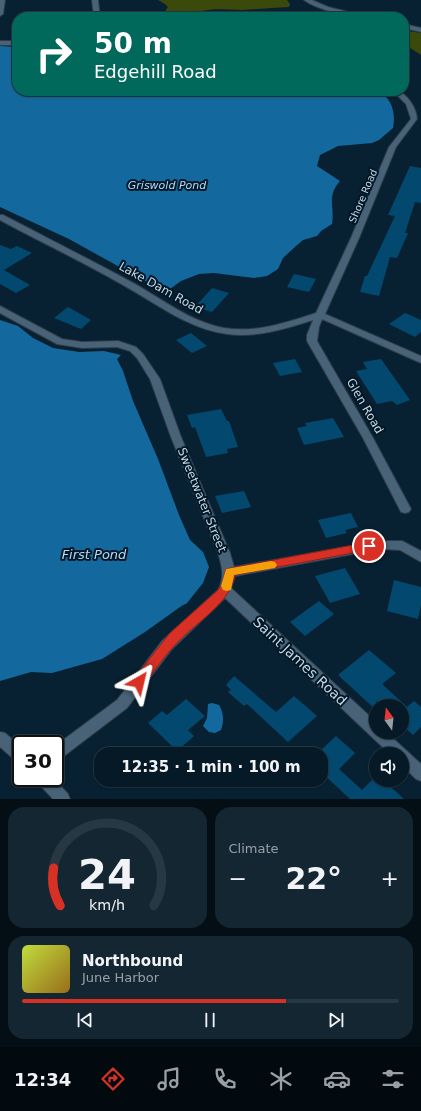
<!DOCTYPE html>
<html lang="en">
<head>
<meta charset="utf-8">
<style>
	body { margin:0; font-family:"DejaVu Sans",sans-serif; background:#142632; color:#f1f3f6; height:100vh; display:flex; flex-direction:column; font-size:15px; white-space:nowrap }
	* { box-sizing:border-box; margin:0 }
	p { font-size:13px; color:#98a0a7 }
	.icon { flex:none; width:22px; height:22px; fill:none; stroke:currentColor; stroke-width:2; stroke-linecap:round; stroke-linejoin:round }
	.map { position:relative; height:799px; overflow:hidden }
	.panel { display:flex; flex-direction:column; gap:8px; padding:8px; background:#030e15; flex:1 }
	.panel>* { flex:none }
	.hud { position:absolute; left:12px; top:12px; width:397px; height:84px; border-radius:16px; box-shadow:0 1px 3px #0004,0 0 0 1px #273843; background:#00695c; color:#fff; overflow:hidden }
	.needle { width:26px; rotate:345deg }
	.controls { position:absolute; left:369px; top:699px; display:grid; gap:8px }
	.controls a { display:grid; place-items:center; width:40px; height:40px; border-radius:50%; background:#061926; box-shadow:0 1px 3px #0004,0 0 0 1px #273843; font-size:20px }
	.speed { position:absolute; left:12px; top:735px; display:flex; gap:8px; font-size:20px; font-weight:700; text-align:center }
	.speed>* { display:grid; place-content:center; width:52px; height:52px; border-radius:50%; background:#061926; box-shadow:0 1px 3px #0004,0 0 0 1px #273843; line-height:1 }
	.speed .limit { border:2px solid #111; border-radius:6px; background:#fff; color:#111 }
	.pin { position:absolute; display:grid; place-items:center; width:34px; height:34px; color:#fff; margin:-17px; border:2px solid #fff; border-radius:50%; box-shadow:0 1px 4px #0007 }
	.me { position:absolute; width:44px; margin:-22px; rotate:37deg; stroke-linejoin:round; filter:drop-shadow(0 0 3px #0008) }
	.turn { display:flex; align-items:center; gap:14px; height:84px; padding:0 16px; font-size:18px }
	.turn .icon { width:52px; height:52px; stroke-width:2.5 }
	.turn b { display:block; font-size:28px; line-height:34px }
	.big { font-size:30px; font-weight:700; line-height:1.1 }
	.panel .tile { flex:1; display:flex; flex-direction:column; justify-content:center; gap:6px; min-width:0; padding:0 14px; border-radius:16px; background:#142632 }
	.panel .dial { align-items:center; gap:0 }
	.dial svg { height:104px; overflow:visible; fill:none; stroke:#273843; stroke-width:7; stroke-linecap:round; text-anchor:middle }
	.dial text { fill:#f1f3f6; stroke:none }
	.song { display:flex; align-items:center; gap:12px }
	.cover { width:48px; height:48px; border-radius:6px; background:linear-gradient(135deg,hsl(70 70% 55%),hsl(40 70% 35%)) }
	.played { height:4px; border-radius:2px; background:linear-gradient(90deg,#d93025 70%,#273843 70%) }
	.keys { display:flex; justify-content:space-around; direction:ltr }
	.heat { display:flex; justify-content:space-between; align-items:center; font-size:22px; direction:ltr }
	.panel .tiles { flex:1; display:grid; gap:8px; grid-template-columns:1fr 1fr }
	.tile:last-child { grid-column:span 2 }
	.trip { position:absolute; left:94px; top:747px; width:234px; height:40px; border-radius:16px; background:#061926; box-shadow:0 1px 3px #0004,0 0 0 1px #273843; font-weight:700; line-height:40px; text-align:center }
	.menu { display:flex; height:64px; justify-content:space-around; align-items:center; background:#020a0f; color:#98a0a7 }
	.menu .icon { width:28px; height:28px }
	.menu .current { color:#d93025 }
	.menu b { font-size:18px; color:#f1f3f6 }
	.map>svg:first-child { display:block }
	.green { fill:#3b490b }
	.water { fill:#13699d }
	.building { fill:#03486f }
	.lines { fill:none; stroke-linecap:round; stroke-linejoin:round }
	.minor-casing { stroke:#303b49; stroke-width:2 }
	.minor { fill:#486277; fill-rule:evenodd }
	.route { fill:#d93025; stroke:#8d1f18 }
	.slow { fill:#f59e0b }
	.labels { text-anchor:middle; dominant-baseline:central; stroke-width:4; stroke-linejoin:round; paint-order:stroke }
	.far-street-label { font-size:10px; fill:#c6d5e1; stroke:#011828 }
	.far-water-label { font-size:11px; font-style:italic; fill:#b4d9f6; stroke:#011828 }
	.street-label { font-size:12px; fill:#c6d5e1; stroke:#011828 }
	.water-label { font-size:13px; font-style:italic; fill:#b4d9f6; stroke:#011828 }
	.near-street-label { font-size:14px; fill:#c6d5e1; stroke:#011828 }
</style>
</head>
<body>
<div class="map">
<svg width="421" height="799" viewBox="0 0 421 799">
	<rect width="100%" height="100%" fill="#082132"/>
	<g class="green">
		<path d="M158,0H287L290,4L289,7C273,8 258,9 242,10C223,10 211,7 193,14L191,17H154L164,13L168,7L165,4Z"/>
		<polygon points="408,31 421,33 421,55 407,46 410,35"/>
	</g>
	<g class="water">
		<path d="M0,46L17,47V91H377C392,97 396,113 393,128L379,140L372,143L338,146L320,155L317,166L340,181C326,197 335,206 332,224L321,231L317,236L303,240L296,246L283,258L278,269L267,276L254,278L214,273L199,274L181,281L170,289L163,291L69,239L0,207Z"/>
		<polygon points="0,320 18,326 33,338 53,348 79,352 104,351 121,355 117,359 123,371 133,401 158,459 179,515 190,540 203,552 209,567 203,583 187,603 180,607 145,632 102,659 52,673 31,672 0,681"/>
		<path d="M212,703L219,705C224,713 224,722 221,730L215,733L209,732L203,726L207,718L208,704Z"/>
	</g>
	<g class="building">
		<polygon points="410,166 421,168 421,203 415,202 405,233 408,233 397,258 390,257 379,296 360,292 365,276 367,276 395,216 388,215"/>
		<polygon points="0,245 11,249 17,246 32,253 4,270 30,285 16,293 0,284"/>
		<polygon points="294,274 316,279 309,292 287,287"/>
		<polygon points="212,288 229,293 212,312 195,307"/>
		<polygon points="68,307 91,320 81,329 54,318"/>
		<polygon points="405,313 421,320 421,332 415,337 389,324"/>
		<polygon points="191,333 207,346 192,353 176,340"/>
		<polygon points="295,359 302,372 280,376 273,363"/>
		<polygon points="381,359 410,400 397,405 392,401 377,404 356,371 367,369 363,362"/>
		<polygon points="221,409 227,421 229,421 238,447 227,449 228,453 206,457 195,427 192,428 187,415"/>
		<polygon points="333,418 344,437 304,445 297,428 307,426 305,423"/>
		<polygon points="244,491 251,507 222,513 215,496"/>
		<polygon points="351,513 358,527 345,530 347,533 326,538 318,520"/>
		<polygon points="345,568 360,594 330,603 315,576"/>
		<polygon points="394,580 421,587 421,605 418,619 387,611"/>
		<polygon points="319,601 334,614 305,636 290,622"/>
		<polygon points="369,650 396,673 382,684 407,707 414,701 421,707 421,727 413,735 402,725 402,706 382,706 376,701 376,710 338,675"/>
		<polygon points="234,676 276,712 294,696 317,716 288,742 247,704 244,706 228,692 231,690 226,685"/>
		<polygon points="186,699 205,716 188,730 194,736 177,751 148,723 162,711 167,715"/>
		<polygon points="336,736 355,753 339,769 362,790 376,776 376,780 383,780 404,799 350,799 321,772 321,750"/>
	</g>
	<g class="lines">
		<g class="minor-casing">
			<g id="minor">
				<polygon points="0,0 5,0 3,14 0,16"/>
				<polygon points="92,0 98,0 100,17 94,17"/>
				<path d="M304,0H312L328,7L369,17C351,17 319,11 304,0Z"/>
				<polygon points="404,24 421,28 421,32 404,28"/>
				<rect x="0" y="41" width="17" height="4"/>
				<path d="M393,91H400C409,98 416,107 417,119L396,147L359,238L325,314L421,356V363L322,319L319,327L317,341L373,438L411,509L409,512L405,513L401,512L363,438L307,341V335L313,320C285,329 256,338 227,334C188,329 156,303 123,285C83,262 41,242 0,220V215H3C47,238 91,260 135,284C163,300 191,322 224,328C255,333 286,323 316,313L351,238L389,147L411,119L406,104Z"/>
				<path d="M0,306L62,339L82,342L118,341L136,347L143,354L160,379L181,437L230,553L234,567L380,541H402L421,551V562L400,550L380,549L235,576L231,588L376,722V732H386L421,764V781L416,779L402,765V754H390L225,598L172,649L127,708L60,759L55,761V746L117,700L162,641L218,590C225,578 222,566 218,553L171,437L150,379L137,358L130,351L117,347L82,348L57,344L0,313Z"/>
				<polygon points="0,732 5,733 21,747 21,763 16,761 0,747"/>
				<polygon points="36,778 53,778 68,794 70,799 53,799 38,783"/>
			</g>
		</g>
		<use href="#minor" class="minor"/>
	</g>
	<path class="route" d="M369,542L372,543L374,546L372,549L369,550L235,575C231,602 198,621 180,640C166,653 155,671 143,686L139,687L134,686L133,682L134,678L170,633L218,590L222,584L226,569Z"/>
	<polygon class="slow" points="271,561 275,562 277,565 275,568 234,575 231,590 227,591 223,590 221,586 226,569"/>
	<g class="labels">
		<g class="far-street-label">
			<text transform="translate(363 196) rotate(-67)">Shore Road</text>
		</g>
		<g class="far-water-label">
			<text x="167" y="185">Griswold Pond</text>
		</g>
		<g class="street-label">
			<text transform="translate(161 288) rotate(29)">Lake Dam Road</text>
			<text transform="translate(365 406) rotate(60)">Glen Road</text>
			<text transform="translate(202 500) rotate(68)">Sweetwater Street</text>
		</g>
		<g class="water-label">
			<text x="94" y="554">First Pond</text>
		</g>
		<g class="near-street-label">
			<text transform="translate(300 661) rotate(43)">Saint James Road</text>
		</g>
	</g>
</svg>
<div class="controls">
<a><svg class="needle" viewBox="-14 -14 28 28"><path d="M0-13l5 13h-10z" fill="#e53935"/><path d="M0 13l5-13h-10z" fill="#98a0a7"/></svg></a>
<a><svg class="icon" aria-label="sound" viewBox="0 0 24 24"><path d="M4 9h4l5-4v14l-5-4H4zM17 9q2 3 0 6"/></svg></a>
</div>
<div class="speed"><div class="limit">30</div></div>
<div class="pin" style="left:369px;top:546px;background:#d93025"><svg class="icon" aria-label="arrive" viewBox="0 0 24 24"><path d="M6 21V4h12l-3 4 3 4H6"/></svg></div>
<svg class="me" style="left:139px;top:682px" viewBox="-20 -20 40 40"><path d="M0-17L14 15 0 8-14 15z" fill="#d93025" stroke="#fff" stroke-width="4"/></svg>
<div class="trip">12:35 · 1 min · 100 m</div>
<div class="hud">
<div class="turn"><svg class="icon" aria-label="right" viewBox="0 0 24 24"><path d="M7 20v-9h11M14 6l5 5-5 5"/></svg><div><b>50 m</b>Edgehill Road</div></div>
</div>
</div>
<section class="panel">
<div class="tiles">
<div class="tile dial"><svg viewBox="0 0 100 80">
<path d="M14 69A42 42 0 1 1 86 69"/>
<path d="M14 69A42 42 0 0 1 9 40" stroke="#d93025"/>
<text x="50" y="56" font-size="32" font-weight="700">24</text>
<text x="50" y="72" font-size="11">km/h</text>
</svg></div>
<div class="tile"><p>Climate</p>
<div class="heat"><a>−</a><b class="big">22°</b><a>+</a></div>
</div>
<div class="tile">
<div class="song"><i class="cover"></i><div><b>Northbound</b><p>June Harbor</p></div></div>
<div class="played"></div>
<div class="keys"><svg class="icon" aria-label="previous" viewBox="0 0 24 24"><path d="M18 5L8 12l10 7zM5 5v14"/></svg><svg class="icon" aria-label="pause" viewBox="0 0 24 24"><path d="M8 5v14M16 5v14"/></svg><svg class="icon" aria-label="next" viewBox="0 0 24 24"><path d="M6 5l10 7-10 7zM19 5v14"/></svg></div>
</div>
</div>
</section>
<nav class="menu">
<b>12:34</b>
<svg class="icon current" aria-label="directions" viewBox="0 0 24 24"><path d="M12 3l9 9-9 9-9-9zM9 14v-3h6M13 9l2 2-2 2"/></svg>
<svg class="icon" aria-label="music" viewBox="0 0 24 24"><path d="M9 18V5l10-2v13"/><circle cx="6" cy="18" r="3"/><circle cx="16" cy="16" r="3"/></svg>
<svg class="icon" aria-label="phone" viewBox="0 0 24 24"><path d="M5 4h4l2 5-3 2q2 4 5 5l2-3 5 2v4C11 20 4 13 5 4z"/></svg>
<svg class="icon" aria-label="climate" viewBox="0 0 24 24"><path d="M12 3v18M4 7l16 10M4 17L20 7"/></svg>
<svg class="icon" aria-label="car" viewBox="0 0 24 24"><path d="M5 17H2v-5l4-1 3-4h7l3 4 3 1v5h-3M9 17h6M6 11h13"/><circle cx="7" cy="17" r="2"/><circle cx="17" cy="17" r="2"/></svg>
<svg class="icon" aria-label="filters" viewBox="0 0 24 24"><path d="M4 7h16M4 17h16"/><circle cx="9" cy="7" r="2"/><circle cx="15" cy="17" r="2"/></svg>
</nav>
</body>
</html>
